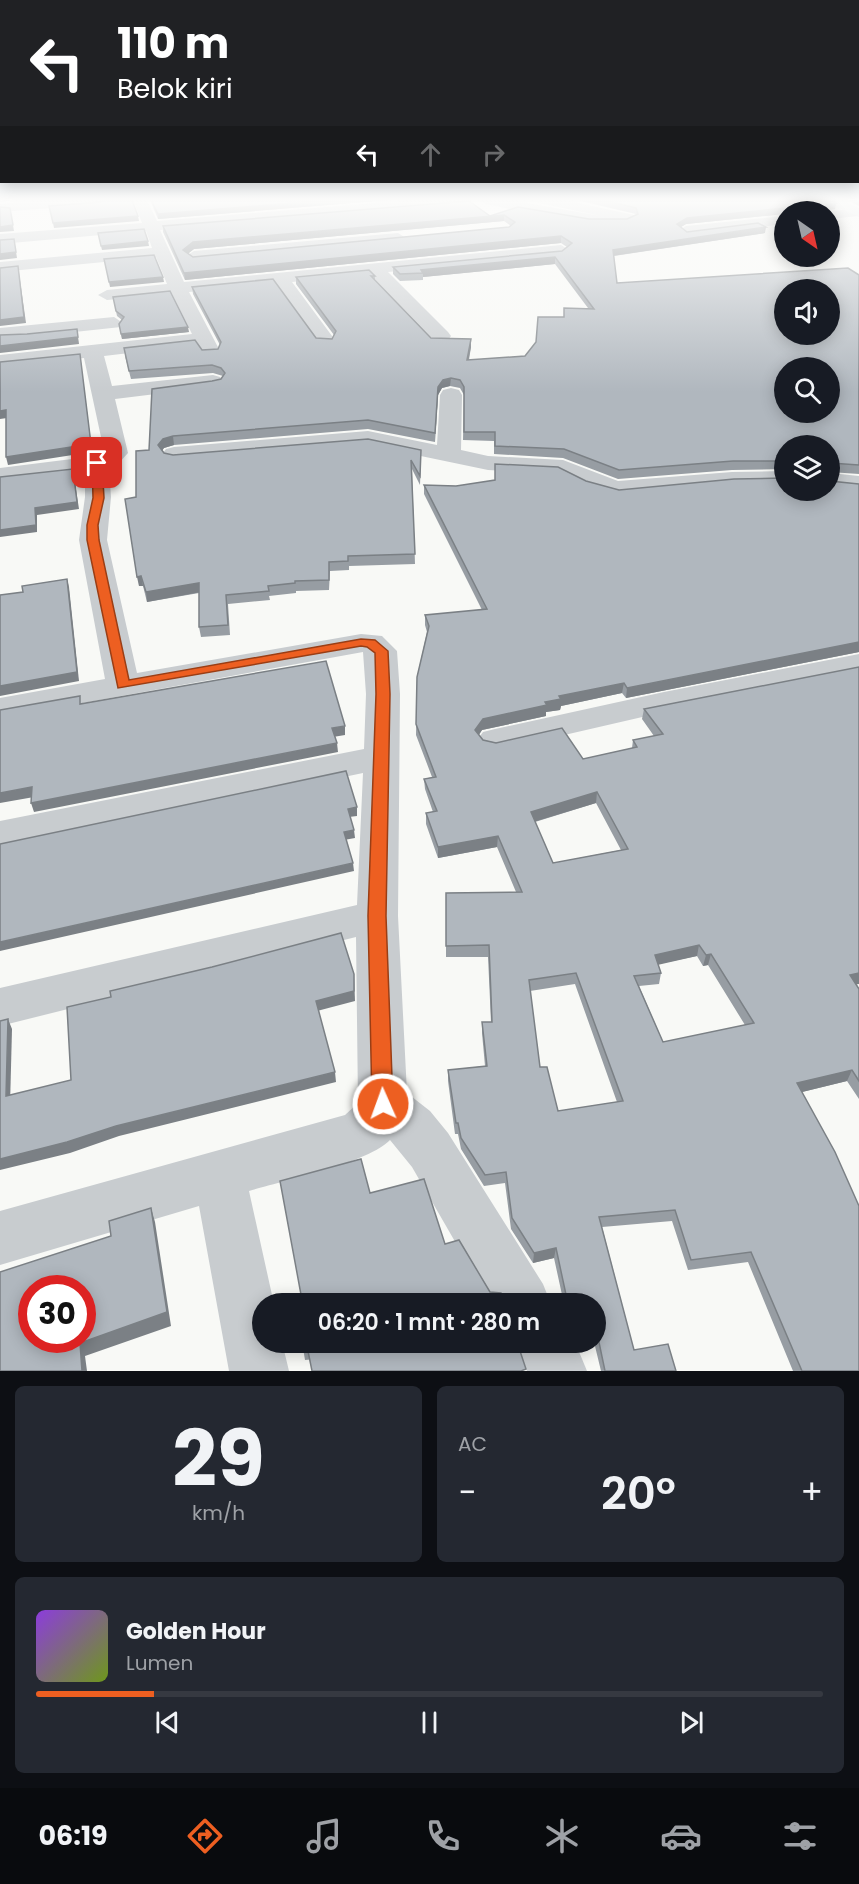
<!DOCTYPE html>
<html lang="id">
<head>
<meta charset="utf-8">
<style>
	body { margin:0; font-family:Poppins,sans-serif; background:#242831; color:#f1f3f6; height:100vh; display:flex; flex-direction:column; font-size:22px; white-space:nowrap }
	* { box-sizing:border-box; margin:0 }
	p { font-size:20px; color:#9ea1a6 }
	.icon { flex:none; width:33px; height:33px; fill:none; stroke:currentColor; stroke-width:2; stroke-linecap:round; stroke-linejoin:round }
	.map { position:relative; height:1371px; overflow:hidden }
	.panel { display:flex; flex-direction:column; gap:15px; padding:15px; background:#0d0f14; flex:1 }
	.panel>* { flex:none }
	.banner { position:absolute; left:0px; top:0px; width:860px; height:183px; box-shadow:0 3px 15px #0003; background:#202124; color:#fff; overflow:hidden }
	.needle { width:39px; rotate:146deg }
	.buttons { position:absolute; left:774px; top:201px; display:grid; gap:12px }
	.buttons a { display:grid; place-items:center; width:66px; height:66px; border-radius:50%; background:#171b24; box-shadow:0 3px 15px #0003; font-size:30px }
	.speed { position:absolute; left:18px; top:1275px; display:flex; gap:12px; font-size:30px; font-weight:700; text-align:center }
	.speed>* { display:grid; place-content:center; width:78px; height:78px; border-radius:50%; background:#171b24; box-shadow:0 3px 15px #0003; line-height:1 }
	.speed .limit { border:9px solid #d22; background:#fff; color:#111 }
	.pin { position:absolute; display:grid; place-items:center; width:51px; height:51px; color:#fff; margin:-26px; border-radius:12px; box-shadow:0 3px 9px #0006 }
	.me { position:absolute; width:66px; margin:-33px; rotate:358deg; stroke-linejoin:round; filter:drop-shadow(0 0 4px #0008) }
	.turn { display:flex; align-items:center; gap:21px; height:126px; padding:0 18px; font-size:27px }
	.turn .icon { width:78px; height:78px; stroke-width:2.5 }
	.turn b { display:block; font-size:42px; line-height:51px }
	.lanes { display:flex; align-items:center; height:57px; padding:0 18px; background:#0003; justify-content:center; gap:30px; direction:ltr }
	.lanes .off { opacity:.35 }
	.big { font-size:45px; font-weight:600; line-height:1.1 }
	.panel .card { flex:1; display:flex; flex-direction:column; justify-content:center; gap:9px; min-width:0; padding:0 21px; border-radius:9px; background:#242831 }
	.panel .dial { align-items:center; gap:0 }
	.dial b { font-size:78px; line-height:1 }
	.song { display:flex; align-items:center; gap:18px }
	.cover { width:72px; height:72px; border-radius:9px; background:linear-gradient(135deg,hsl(270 70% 55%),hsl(80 70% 35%)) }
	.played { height:6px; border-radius:3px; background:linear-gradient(90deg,#ed5f21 15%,#363941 15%) }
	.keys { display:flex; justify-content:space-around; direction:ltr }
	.heat { display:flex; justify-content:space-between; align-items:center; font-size:33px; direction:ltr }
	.panel .tiles { flex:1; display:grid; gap:15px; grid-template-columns:1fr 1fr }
	.card:last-child { grid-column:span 2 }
	.trip { position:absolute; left:252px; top:1293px; width:354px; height:60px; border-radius:30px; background:#171b24; box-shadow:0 3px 15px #0003; font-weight:600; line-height:60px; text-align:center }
	.tab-bar { display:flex; height:96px; justify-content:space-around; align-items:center; background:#090b0e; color:#9ea1a6 }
	.tab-bar .icon { width:42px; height:42px }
	.tab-bar .on { color:#ed5f21 }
	.tab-bar b { font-size:27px; color:#f1f3f6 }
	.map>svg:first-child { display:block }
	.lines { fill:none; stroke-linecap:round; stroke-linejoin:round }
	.minor { fill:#c8cccf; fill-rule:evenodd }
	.primary { fill:#d6dce0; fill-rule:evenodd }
	.wall { fill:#979da3; fill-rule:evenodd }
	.shaded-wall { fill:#7b8085 }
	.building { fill:#b0b7be; stroke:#7b8085; stroke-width:1.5; fill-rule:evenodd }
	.route { fill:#ed5f21; stroke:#9a3e15; stroke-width:1.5 }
</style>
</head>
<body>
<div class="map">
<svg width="859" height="1371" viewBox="0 0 859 1371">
	<rect width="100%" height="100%" fill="#f8f9f6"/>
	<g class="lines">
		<g class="minor">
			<polygon points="45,200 109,200 102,204 0,212 0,204"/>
			<path d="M133,200H147L157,221L411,200H471L464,204L160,230L184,282L561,245L569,250L561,255L388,272L448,332L451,336L448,340H434L370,274L292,282L335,340L332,344H318L275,283L189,292L220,351L217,355H203L197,345L104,356L112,386L213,375L220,377L224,381L220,385L213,387L115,399L128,453L117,465L109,467L111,497L107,540L137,673L361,634L382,636L397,651L400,694L398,916L407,1093L430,1111L448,1133L543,1284L551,1304H491L412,1167L390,1140C368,1163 282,1181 249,1191L274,1304H262V1342H282L289,1371H229L199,1206L0,1265V1211L345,1115L358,1103L356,937L0,1026V988L357,905L363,773L0,849V821L364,749L366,694L363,652L0,718V698L105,679L79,540L85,497V472L0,482V468L96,456L104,451L84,358L0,367V355L192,334L172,294L107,300L98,295L107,290L167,284L156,257L0,272V262L152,248L146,231L0,244V234L142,223Z"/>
			<path d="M479,200H510L601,216L539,203L537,200H565L634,215L636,218C620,236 512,209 486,204Z"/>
			<polygon points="858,208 858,216 830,219 830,212 826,212"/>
			<polygon points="784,216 784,224 686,236 678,231 686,226"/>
			<polygon points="398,233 406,238 404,241 194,261 186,256 194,251"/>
			<polygon points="114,317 123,323 121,327 0,340 0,328"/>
			<polygon points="451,388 459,390 462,395 461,450 488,456 563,460 618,481 732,472 784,471 784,485 732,486 618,497 586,488 558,474 488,470 368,445 174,461 166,459 162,454 166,449 174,447 368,431 437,445 440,395 443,390"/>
			<polygon points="830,473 859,476 859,492 830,488"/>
			<polygon points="859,654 859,674 664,712 495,751 483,748 477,740 483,732 495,729 664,692"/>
			<polygon points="516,1342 575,1342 587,1371 527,1371"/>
		</g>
		<polygon class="primary" points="822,200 841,200 859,208 859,217"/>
	</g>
	<g class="wall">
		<polygon points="150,200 389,200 158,219"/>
		<path d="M576,200H831L836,203L835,209L826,210L825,212H784V215V214L686,224L681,227L687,232L765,233L614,256L617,283L859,275V474L830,472V481L859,484V652L626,698L622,693L561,706L560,710L546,712V716L482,730L479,735L483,740L583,759L632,748L633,740L654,736L642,719L644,709L859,667V984H856L859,989V1099L847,1081L802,1092L859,1371H793L748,1262L688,1270L672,1221L602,1227L634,1350L676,1371H601L594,1342H596V1304H564L554,1258L533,1263L511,1229L505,1183L484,1186L461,1149L458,1134H455L448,1081V1070L485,1066L482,1033V1022H491L488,957H446V893L516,892L497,847L438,858L426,824V813L433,812L425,789L424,779L432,777L416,735L417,677L427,632L425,625V615L482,610L424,494V485L456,486L586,481L619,490H830L784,446V469L732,470L618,479L563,458L494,454V441L463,440L464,395L460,388L450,386L442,388L438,395L435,442L368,429L174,445L164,448L162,450L164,453L173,455L421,458L420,485L412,469L415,564L349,566V570L330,571L329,590L296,591V593L269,596L270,600L228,604L230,635L201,637L199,627V593L147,602L143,586H139L136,497L149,450L212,381L221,379L223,376L213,373L131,379L125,356L218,349L220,345L193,294L192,287L316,338L332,339L334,335L296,284V277L375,276V280L431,338L471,339V347L469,360L525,356L564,317V308H588L555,264L423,277V280L400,281L393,274V267L562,251L567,247L561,243L185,280L163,232V226L490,216L518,207L589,219H627L636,215V214ZM504,221L511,226L509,227L193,257L188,253L194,249ZM596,803L621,850L553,863L535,822ZM697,956L703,966L708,965L745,1025L663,1042L639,986L659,984L661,973L658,964ZM575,984L617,1102L558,1111L540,1067L530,991Z"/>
		<polygon points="847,200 859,200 859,206"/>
		<polygon points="113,297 189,332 122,339 119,324 122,320 117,316"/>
		<polygon points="302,1342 517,1342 305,1360"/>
	</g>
	<g class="shaded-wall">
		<polygon points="0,200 10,200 10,201 0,202"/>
		<polygon points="332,200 389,200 158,219 158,214"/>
		<polygon points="836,203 835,209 826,210 825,212 789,212"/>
		<polygon points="10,208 14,231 0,232 0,227"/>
		<polygon points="785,208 784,214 686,224 676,230 677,224 687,218"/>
		<polygon points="504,215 504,221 194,249 184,257 183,250 193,242"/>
		<polygon points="138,216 139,221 54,228 53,223"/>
		<polygon points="766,227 765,233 612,256 613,250"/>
		<polygon points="561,236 561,243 185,280 184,273"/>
		<polygon points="14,239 17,258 0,260 0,254"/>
		<polygon points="148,241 149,246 102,250 101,246"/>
		<polygon points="555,257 555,264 423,277 423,273 421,270"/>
		<polygon points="18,266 26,323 0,326 0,320"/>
		<polygon points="163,277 164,282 110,287 109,282"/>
		<polygon points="188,327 189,332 122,339 121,334"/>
		<polygon points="77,329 79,344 0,353 0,346"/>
		<polygon points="471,339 471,347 467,367 467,360"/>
		<polygon points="80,354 92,452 8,465 6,457"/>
		<polygon points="451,378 450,386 442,388 438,395 435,442 438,387 443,380"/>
		<polygon points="6,410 7,418 0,419 0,411"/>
		<polygon points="173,436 174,445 164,448 160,454 158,445 163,439"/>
		<polygon points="74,476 79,509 37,515 37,532 0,537 0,530 35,508"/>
		<polygon points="141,576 143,586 139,586 137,577"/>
		<polygon points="67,579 69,587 79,681 0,696 0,686"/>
		<polygon points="199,583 201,592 147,602 146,592"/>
		<polygon points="859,642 859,652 626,698 627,688"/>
		<polygon points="624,683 622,693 561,706 560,710 546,712 546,716 482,730 475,740 475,730 483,719 559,696"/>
		<polygon points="345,726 345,735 333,737 332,728"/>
		<polygon points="337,743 338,752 34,812 31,803"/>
		<polygon points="32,787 34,797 0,803 0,793"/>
		<polygon points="597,792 596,803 530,823 531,812"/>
		<polygon points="357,807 357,816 349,817 348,809"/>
		<polygon points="354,830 355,838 344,840 344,832"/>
		<polygon points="498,836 497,847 438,858 438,847"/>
		<polygon points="353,863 354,871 0,951 0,942"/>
		<polygon points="699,945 697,956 653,966 655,955"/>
		<polygon points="711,954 708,965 703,966 706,955"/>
		<polygon points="859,973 859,984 846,986 850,975"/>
		<polygon points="354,974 355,1001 317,1011 316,1001"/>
		<polygon points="8,1019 12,1029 10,1106 6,1096"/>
		<polygon points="852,1070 847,1081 794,1094 797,1083"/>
		<polygon points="335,1072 336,1082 119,1136 70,1153 0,1170 0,1159 116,1126"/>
		<polygon points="151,1208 155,1222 171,1326 85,1356 87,1371 82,1371 80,1343"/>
		<polygon points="556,1248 554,1258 533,1263 534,1253"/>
	</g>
	<g class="building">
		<polygon points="104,200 132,200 138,216 53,223 49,206 101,202"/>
		<polygon points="151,200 332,200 158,214"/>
		<path d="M602,200H831L836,203L827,204L826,208L789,212H787L785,208L687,218L677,224L687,232L758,223L766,227L613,250L617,283L848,268L859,275V465L831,463L830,481L859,484V642L627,688L624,683L559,696L561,699L545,702L547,705L483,719L475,730L483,740L496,743L562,728L583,759L637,747L633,740L663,734L644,709L859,667V973L850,975L859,989V1081L852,1070L797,1083L835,1152L859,1206V1371H802L751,1252L691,1260L675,1210L599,1217L634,1350L668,1344L676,1371H605L596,1328V1304H568L556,1248L534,1253L512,1218L506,1172L485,1175L461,1138L458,1123H456L448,1070L487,1066L482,1022H492L489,945L446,946V893L522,892L498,836L438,847L426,813L437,811L424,779L436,777L416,724L417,677L429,626L425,615L487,609L424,485L456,486L495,480V464L558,467L586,481L619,490L734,479L784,478V490H830V446H784V461H733L619,470L564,449L495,446V432H464V387L460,380L451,378L443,380L438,387L435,433L368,420L173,436L163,439L158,445L164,453L173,455L368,439L421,450L420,476L411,460L415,554L348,556V561L329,562V580L295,581V583L268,586L269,591L226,595L228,625L199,627V583L146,592L141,576L137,577L125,499L136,497V451L149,450L152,389L212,381L221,379L225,373L221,368L212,365L129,371L124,348L195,340L202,350L218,349L221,342L192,287L273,279L316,338L332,339L336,331L296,277L369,270L375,276H371L431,338L471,339L467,360L525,356L536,342L538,317H564V308L594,309L555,257L421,270L423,273L400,274L393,267L562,251L572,243L561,236L184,273L163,226L469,201L490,216L518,207L589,219H627L638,214L636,208ZM504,215L515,222L509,227L193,257L183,250L193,242ZM784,290H830V334H784ZM784,368H830V412H784ZM597,792L628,849L553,863L531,812ZM699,945L706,955L711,954L754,1023L663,1042L634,976L661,973L655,955ZM576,973L623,1101L558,1111L547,1067H540L529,980Z"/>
		<polygon points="0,207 10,208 13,225 0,227"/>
		<polygon points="144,229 148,241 101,246 98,233"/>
		<polygon points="14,239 16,252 0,254 0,240"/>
		<polygon points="154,255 163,277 109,282 104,259"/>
		<polygon points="18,266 24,317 0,320 0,268"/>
		<polygon points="170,291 188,327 121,334 119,324 124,317 116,311 113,297"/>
		<polygon points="77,329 78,337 0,346 0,335 27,334"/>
		<polygon points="80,354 91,444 6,457 6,410 0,411 0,362"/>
		<polygon points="73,469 77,502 35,508 36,525 0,530 0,477"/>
		<polygon points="67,579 77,672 0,686 0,595 23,592 22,586"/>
		<polygon points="326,661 345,726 332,728 337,743 31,803 32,787 0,793 0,710 80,696 80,704"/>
		<polygon points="346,771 357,807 348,809 354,830 344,832 353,863 0,942 0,844"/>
		<polygon points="341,933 354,974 354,991 316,1001 335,1072 116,1126 67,1142 0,1159 0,1021 8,1019 6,1096 71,1080 67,1007 111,997 110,991 212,967"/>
		<polygon points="361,1159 370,1193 424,1179 445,1244 459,1240 490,1292 501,1293 505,1304 295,1304 294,1302 302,1300 280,1181"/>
		<path d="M151,1208L167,1312L80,1343L82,1371H0V1272L111,1236L109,1221ZM32,1288H82V1340H32Z"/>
		<polygon points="302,1342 517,1342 526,1369 521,1371 312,1371 307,1346 303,1347"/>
	</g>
	<linearGradient id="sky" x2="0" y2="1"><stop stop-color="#99bedf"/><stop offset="0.51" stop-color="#fcfcfb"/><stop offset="1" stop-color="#fcfcfb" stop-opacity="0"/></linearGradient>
	<rect width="859" height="392" fill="url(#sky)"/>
	<polygon class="route" points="97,460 102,463 104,498 98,525 99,540 129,680 361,639 375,640 388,651 390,694 386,916 393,1104 390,1111 383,1113 375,1111 372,1104 368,916 376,694 375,653 367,647 361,646 118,688 87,540 87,525 93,498 92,463"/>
</svg>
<div class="buttons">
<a><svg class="needle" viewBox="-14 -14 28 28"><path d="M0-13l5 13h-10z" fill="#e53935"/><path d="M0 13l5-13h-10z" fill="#9ea1a6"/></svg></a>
<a><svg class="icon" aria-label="sound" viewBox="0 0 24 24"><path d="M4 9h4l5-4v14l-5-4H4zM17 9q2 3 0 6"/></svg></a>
<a><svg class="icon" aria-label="search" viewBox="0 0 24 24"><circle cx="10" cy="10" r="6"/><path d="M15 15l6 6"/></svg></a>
<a><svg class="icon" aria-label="layers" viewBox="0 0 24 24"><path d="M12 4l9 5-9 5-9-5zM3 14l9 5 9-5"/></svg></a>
</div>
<div class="speed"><div class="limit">30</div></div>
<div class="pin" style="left:97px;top:463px;background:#d93025"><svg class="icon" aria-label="arrive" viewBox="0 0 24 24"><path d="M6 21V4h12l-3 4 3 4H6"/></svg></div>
<svg class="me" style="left:383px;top:1104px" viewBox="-20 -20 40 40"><circle r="17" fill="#ed5f21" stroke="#fff" stroke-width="3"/><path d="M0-11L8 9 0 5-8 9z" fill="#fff"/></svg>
<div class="trip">06:20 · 1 mnt · 280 m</div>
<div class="banner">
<div class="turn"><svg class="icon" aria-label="left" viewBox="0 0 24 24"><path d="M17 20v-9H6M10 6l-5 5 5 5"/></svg><div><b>110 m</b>Belok kiri</div></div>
<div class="lanes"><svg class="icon" aria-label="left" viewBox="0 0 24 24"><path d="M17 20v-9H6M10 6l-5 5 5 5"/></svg><svg class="icon off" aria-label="ahead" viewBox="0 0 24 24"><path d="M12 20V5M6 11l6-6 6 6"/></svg><svg class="icon off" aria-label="right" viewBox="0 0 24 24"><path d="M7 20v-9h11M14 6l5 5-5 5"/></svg></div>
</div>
</div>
<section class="panel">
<div class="tiles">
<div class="card dial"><b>29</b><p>km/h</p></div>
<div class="card"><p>AC</p>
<div class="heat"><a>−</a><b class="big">20°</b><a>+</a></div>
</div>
<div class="card">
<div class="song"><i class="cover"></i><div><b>Golden Hour</b><p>Lumen</p></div></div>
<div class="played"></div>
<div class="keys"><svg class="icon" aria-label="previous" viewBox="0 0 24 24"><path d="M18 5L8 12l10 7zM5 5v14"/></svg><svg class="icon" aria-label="pause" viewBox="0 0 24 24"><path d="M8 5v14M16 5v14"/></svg><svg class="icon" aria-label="next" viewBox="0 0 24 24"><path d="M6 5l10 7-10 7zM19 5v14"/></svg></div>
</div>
</div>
</section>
<nav class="tab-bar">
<b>06:19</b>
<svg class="icon on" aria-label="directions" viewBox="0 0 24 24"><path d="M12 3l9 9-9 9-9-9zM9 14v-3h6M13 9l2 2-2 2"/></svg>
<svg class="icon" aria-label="music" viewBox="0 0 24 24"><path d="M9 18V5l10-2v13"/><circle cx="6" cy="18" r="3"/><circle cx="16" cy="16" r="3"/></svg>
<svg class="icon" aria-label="phone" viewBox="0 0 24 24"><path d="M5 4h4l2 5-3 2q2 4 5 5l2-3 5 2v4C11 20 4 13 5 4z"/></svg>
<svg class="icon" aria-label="climate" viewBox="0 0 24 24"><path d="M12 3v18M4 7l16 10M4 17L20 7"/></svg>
<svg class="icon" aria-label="car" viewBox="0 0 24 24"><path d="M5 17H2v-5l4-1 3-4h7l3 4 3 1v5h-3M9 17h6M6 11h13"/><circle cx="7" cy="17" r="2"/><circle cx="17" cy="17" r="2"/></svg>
<svg class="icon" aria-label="filters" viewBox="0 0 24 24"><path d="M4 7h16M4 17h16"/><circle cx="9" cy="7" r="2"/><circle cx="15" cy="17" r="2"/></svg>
</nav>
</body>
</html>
